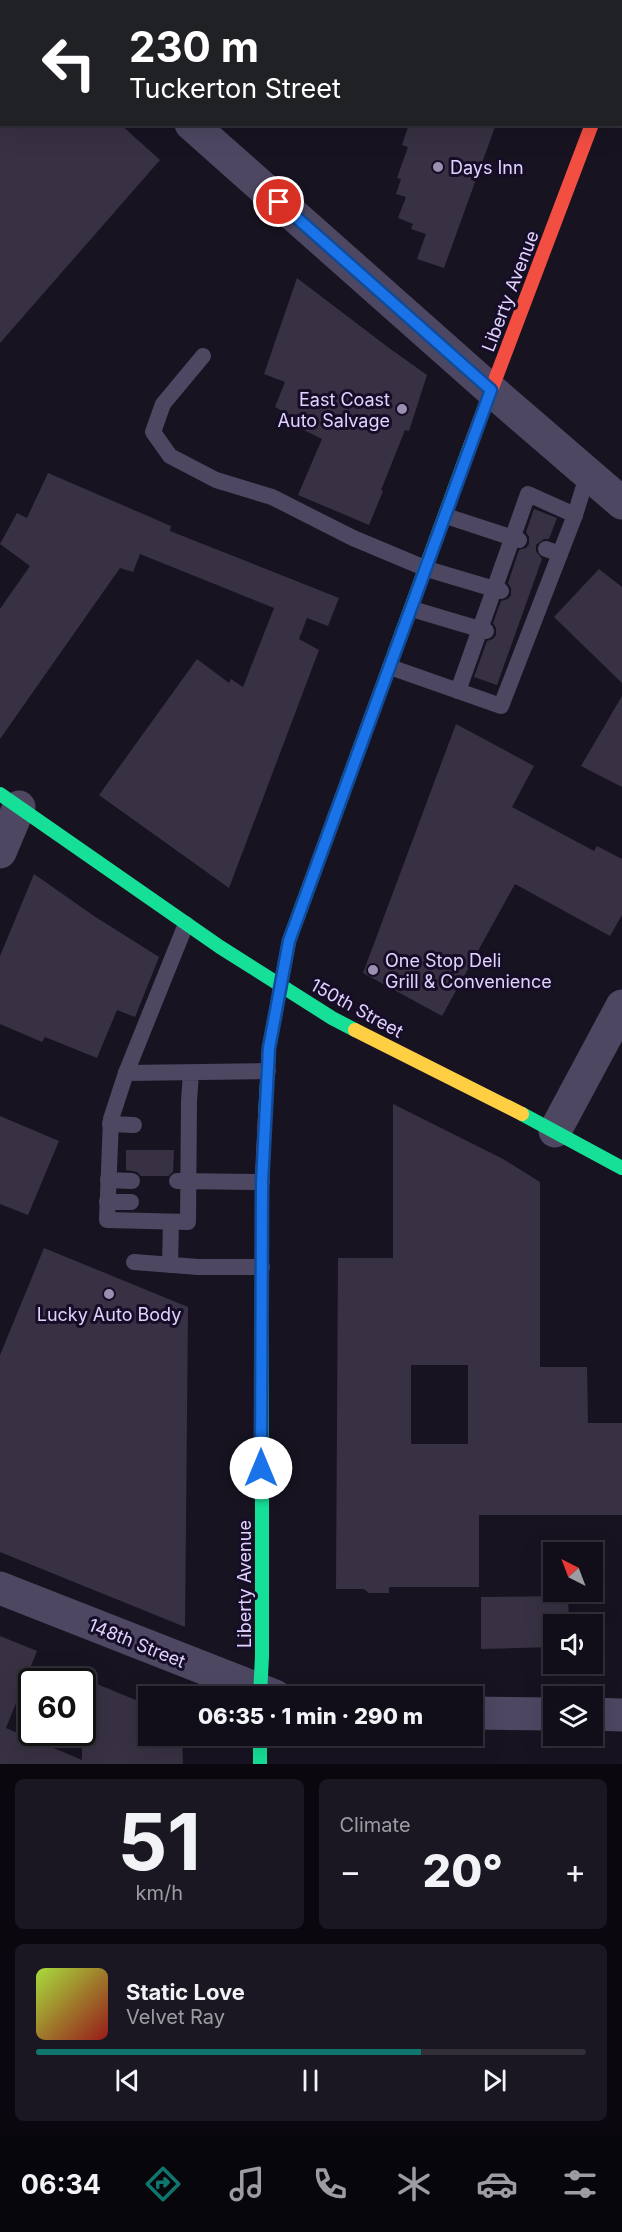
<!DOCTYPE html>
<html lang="en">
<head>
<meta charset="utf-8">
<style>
	body { margin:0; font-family:Inter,sans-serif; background:#1b1722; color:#f1f3f6; height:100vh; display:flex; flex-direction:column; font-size:22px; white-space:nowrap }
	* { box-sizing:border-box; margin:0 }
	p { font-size:20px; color:#9c9ca2 }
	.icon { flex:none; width:33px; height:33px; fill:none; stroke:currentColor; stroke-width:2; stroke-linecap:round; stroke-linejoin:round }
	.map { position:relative; height:1764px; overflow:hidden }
	.panel { display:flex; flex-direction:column; gap:15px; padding:15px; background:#0a080e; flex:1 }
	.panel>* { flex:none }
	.banner { position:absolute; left:0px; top:0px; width:622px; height:126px; box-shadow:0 6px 24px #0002,0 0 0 2px #312e38; background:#202124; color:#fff; overflow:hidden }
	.needle { width:39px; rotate:318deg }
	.tools { position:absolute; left:543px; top:1542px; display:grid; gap:12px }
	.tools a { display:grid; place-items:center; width:60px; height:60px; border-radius:0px; background:#120e19; box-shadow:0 6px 24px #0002,0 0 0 2px #312e38; font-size:30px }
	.speed { position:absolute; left:18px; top:1668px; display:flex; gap:12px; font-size:30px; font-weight:700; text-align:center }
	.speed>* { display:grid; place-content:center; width:78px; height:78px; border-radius:50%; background:#120e19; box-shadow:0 6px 24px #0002,0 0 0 2px #312e38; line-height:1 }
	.speed .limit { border:3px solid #111; border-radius:9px; background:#fff; color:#111 }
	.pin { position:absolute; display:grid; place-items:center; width:51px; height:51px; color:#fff; margin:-26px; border:3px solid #fff; border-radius:50%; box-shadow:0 2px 6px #0007 }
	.me { position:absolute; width:66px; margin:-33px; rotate:0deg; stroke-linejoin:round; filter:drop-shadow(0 0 4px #0008) }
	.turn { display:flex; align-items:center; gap:21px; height:126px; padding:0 30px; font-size:27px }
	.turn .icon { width:78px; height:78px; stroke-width:2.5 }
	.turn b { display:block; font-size:42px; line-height:51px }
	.big { font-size:45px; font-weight:800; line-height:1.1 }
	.panel .tile { flex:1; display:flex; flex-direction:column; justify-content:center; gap:9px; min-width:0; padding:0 21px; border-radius:9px; background:#1b1722 }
	.panel .dial { align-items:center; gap:0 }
	.dial b { font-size:78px; line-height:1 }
	.song { display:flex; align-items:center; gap:18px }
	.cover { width:72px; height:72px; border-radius:9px; background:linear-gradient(135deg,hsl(80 70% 55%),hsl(0 70% 35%)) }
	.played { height:6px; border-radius:3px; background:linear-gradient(90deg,#0f766e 70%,#312e38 70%) }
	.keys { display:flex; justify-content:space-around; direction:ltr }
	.heat { display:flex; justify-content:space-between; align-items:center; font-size:33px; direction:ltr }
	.panel .tiles { flex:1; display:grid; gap:15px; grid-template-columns:1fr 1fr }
	.tile:last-child { grid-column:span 2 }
	.trip { position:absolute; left:138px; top:1686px; width:345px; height:60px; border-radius:0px; background:#120e19; box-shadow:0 6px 24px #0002,0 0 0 2px #312e38; font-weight:800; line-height:60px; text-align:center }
	.dock { display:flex; height:96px; justify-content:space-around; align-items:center; background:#07060a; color:#9c9ca2 }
	.dock .icon { width:42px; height:42px }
	.dock .current { color:#0f766e }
	.dock b { font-size:27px; color:#f1f3f6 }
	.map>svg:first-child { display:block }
	.building { fill:#383143; fill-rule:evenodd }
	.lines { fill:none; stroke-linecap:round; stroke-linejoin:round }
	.lane { stroke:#4d4762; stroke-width:16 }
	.street { stroke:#4d4762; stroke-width:33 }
	.fast { stroke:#16e098; stroke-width:14 }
	.slow { stroke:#ffcf43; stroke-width:14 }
	.jam { stroke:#f24e42; stroke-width:14 }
	.route-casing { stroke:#114b97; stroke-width:15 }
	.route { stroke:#1a73e8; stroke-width:10 }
	.poi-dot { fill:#9a90b1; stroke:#160d27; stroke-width:2 }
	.labels { text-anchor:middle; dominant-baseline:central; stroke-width:6; stroke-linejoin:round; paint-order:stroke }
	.poi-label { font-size:18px; fill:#e0d3ff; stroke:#160d27; text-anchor:start }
	.street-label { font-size:18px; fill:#e0d3ff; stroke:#160d27 }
</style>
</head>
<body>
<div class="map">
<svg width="622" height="1764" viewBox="0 0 622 1764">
	<rect width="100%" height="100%" fill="#181321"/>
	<g class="building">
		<polygon points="0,124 120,124 160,160 0,343"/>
		<polygon points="409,124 496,124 444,268 417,259 426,234 411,229 413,224 398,218 406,197 396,194 401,179 397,178 408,147 402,145"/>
		<polygon points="297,278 389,348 427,375 409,431 405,430 381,490 383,491 369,525 298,495 322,439 284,420 286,413 275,407 285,382 264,374"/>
		<polygon points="48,473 171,526 170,531 339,598 328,626 307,618 299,639 319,650 229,888 99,795 197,659 229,683 231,679 243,687 274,608 140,554 133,572 120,568 0,739 0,609 30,566 0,544 17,513 27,518"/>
		<polygon points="534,509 557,518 549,539 544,539 536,545 536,551 542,559 497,685 474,677 487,641 493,639 496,635 496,628 493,623 501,601 508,599 511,595 511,588 508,583 519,550 526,548 529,544 529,537 526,532"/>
		<polygon points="599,569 622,587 622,683 554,617"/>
		<polygon points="622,696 622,787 581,766"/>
		<polygon points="456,724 534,766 512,807 594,851 597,846 622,859 622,915 610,936 515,884 442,1016 363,973"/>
		<polygon points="34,874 94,916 159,957 135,1017 117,1010 97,1058 45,1037 42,1042 0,1024 0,956"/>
		<path d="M393,1104L503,1159L540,1182V1367H587L588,1423H622V1515H479V1587H389V1593H369L364,1589H336L338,1258H393ZM411,1365H468V1444H411Z"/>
		<polygon points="0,1116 59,1141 28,1215 0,1204"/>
		<polygon points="126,1150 174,1150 173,1172 168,1176 141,1176 137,1172 126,1170"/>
		<polygon points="44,1248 188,1307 185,1627 0,1552 0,1355"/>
		<polygon points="568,1596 569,1624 554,1624 554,1647 481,1649 481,1597"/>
		<polygon points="0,1636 37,1651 6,1728 82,1760 82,1706 92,1682 148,1705 148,1736 182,1736 183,1764 0,1764"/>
	</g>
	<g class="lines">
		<g class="lane">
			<polyline points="621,67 622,67"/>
			<polyline points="203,356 163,404 153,432 170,456 216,480 272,497 353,538 427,569 501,591"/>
			<polyline points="446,516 519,540"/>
			<polyline points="546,549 560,554"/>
			<polyline points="412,609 486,631"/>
			<polyline points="390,667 501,706 575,515 588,473"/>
			<polyline points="458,691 528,494 575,515"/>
			<polyline points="126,1073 186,924"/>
			<polyline points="191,1073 189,1101 188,1222 107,1220 111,1119 126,1073 268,1071"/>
			<polyline points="110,1124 134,1125"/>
			<polyline points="108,1180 132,1181"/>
			<polyline points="177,1181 262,1182"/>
			<polyline points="107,1202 131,1202"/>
			<polyline points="134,1262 198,1267 262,1267"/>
			<polyline points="170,1265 171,1222"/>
		</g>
		<g class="street">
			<polyline points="49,0 51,2"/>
			<polyline points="191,124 491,390 622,503"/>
			<polyline points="0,852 19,807"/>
			<polyline points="555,1131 622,1006"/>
			<polyline points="0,1588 275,1696"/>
			<polyline points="472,1713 554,1714"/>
			<polyline points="592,1714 622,1715"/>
		</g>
		<g class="fast">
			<polyline points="0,794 220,947 332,1018 355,1030"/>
			<polyline points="522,1114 622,1168"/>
			<polyline points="265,1117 269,1048 289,941 470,446"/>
			<polyline points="260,1696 262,1656 262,1256"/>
			<polyline points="260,1736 260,1764"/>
		</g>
		<g class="slow">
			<polyline points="621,45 622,42"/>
			<polyline points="355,1030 522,1114"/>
		</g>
		<g class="jam">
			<polyline points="470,446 592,124"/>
			<polyline points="262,1256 262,1182 265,1117"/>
		</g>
	</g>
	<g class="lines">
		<g class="route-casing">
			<polyline id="route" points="261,1468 262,1182 269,1048 289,941 491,390 279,202"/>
		</g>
		<use href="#route" class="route"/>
	</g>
	<g class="poi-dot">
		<circle cx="438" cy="167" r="6"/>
		<circle cx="402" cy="409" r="6"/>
		<circle cx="373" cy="970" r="6"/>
		<circle cx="109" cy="1294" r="6"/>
	</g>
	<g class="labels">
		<g class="poi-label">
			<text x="450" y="167">Days Inn</text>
			<text x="390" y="399" text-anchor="end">East Coast<tspan x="390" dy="21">Auto Salvage</tspan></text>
			<text x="385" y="960">One Stop Deli<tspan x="385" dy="21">Grill &amp; Convenience</tspan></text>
			<text x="109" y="1314" text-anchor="middle">Lucky Auto Body</text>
		</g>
		<g class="street-label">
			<text transform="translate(510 291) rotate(-69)">Liberty Avenue</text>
			<text transform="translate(357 1008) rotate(29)">150th Street</text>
			<text transform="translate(244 1584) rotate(-90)">Liberty Avenue</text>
			<text transform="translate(137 1643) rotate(22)">148th Street</text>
		</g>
	</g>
</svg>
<div class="tools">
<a><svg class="needle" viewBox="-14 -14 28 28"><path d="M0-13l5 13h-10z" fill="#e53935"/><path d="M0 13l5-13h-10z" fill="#9c9ca2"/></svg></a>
<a><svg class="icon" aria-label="sound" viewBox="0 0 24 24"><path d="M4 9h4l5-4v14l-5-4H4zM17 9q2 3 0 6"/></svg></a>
<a><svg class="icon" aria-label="layers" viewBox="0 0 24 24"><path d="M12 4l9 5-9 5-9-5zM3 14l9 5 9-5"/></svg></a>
</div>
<div class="speed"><div class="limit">60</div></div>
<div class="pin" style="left:279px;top:202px;background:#d93025"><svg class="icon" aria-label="arrive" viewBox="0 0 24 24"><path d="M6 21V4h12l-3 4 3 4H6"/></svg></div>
<svg class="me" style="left:261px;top:1468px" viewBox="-20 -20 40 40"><circle r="19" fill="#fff"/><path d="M0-13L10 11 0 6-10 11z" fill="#1a73e8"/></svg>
<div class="trip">06:35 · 1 min · 290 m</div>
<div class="banner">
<div class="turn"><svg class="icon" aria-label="left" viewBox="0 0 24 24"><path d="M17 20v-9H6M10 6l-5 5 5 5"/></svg><div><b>230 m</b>Tuckerton Street</div></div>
</div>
</div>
<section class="panel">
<div class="tiles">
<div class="tile dial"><b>51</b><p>km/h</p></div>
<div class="tile"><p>Climate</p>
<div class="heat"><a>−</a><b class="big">20°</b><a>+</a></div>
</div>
<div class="tile">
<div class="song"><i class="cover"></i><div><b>Static Love</b><p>Velvet Ray</p></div></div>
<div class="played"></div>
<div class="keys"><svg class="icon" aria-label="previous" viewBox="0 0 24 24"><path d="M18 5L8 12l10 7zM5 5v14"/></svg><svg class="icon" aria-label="pause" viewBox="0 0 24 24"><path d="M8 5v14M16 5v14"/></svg><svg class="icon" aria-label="next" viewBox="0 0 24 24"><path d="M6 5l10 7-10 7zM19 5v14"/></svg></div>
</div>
</div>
</section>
<nav class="dock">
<b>06:34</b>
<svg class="icon current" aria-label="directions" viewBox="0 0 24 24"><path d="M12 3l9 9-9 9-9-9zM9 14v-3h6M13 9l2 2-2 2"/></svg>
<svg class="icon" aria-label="music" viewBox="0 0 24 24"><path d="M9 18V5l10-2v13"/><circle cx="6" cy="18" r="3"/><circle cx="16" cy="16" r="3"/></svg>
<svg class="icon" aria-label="phone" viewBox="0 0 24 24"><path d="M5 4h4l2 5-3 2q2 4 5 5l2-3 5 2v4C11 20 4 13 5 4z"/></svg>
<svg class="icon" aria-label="climate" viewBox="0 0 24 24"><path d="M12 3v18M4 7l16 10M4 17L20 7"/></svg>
<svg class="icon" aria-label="car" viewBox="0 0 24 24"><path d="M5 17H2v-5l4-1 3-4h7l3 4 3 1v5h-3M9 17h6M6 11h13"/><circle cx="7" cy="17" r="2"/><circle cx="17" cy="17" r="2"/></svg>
<svg class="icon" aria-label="filters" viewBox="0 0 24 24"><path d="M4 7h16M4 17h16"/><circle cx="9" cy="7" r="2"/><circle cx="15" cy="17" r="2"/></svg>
</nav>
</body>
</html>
